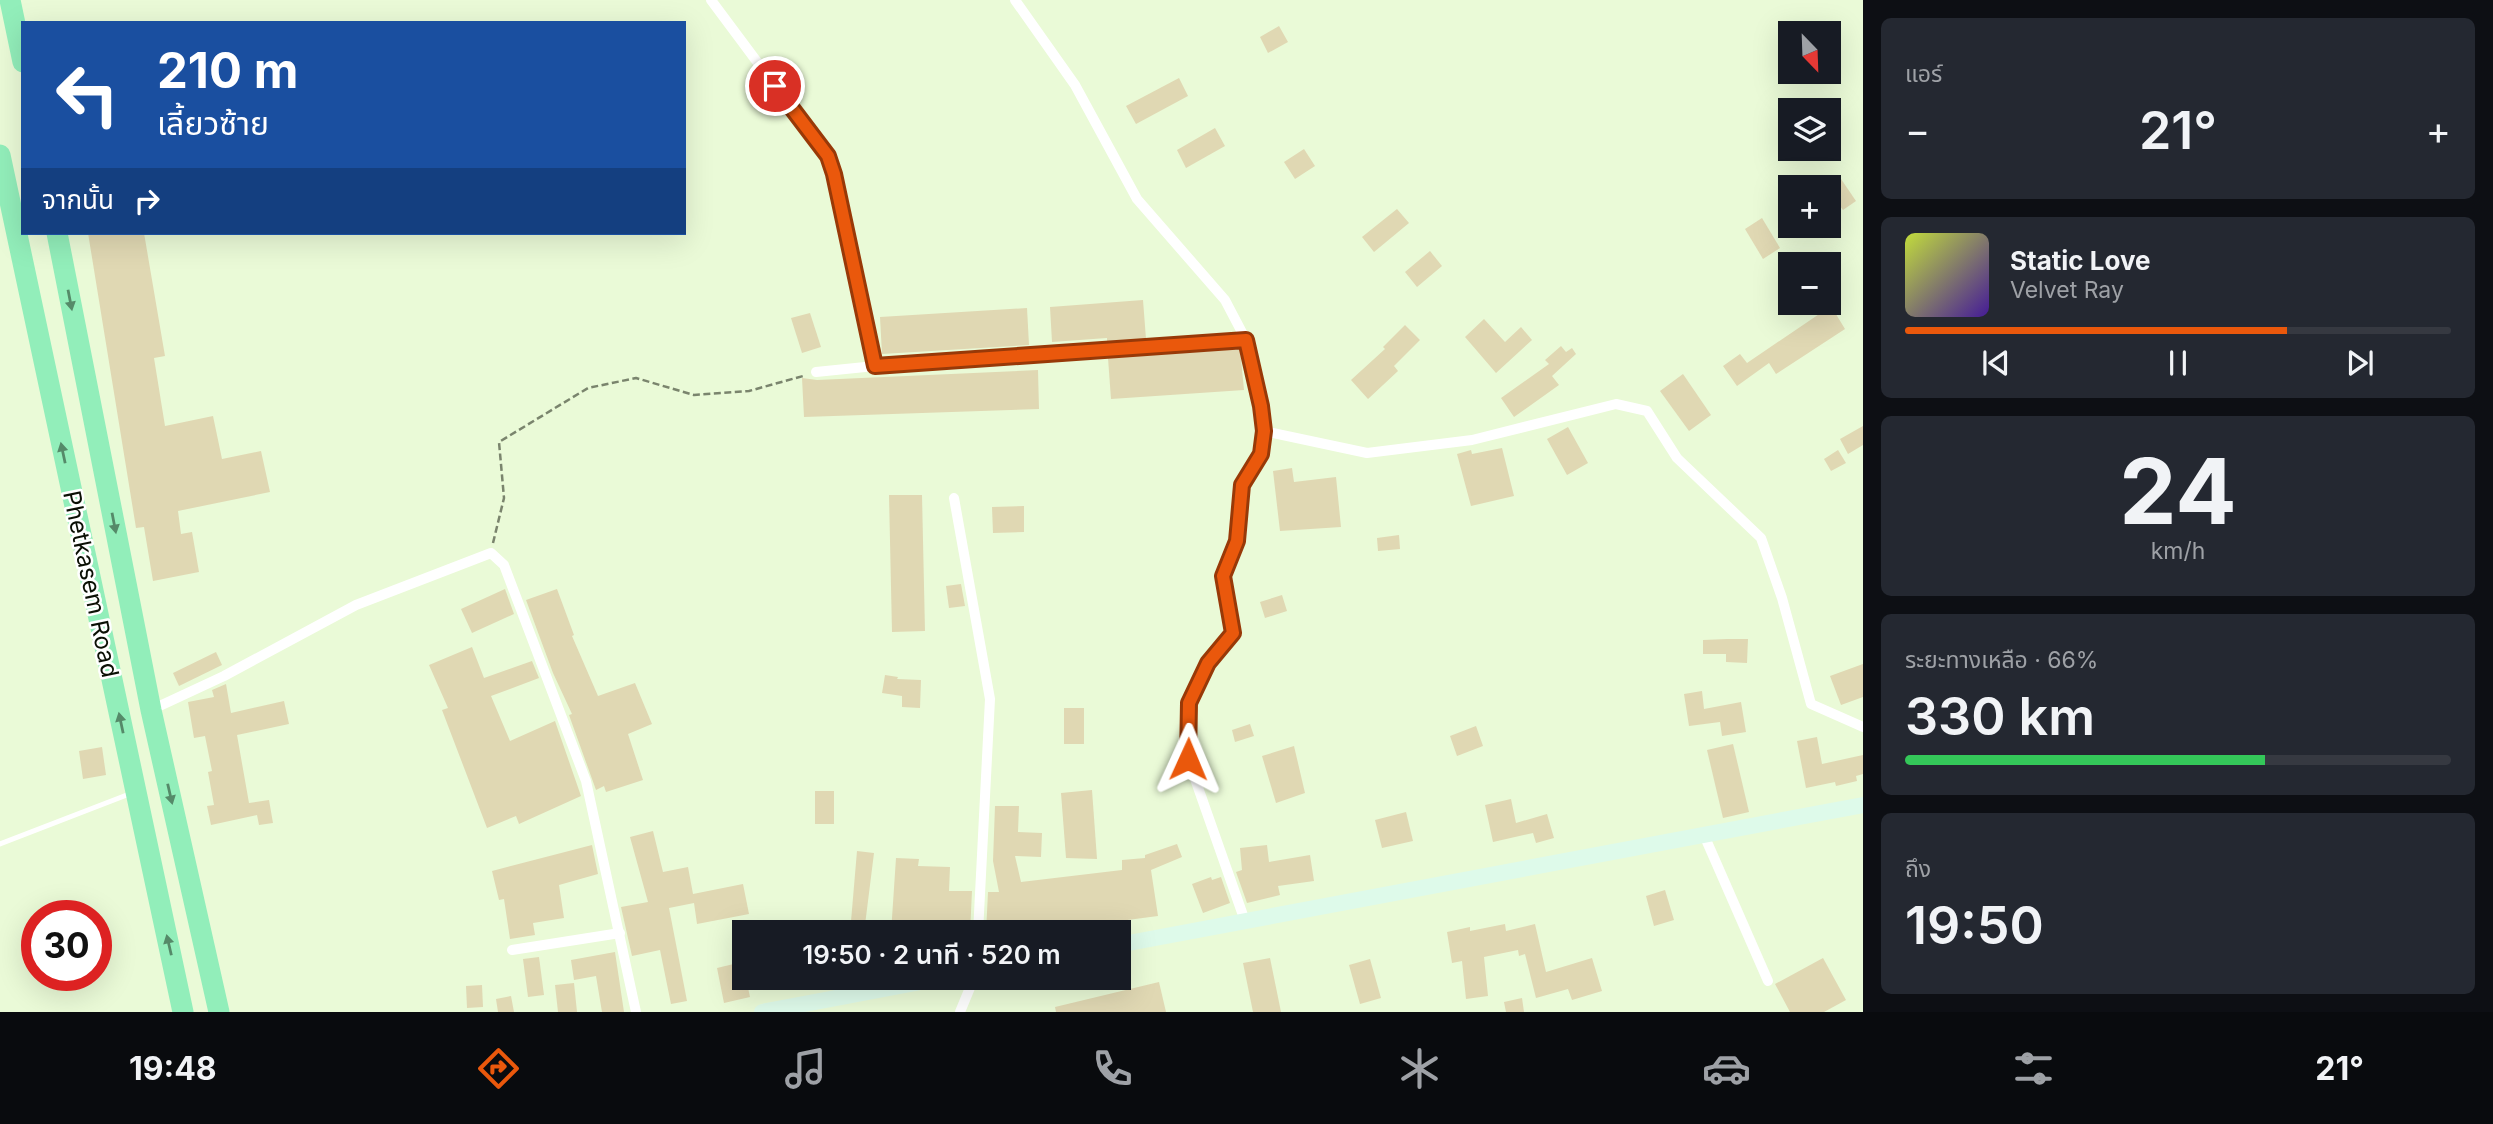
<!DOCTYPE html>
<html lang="th">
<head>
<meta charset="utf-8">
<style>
	body { margin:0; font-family:Inter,"Noto Sans Thai",sans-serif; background:#242831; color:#f1f3f6; height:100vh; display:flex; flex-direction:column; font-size:26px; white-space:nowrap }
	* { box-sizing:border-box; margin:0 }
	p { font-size:23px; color:#9ea1a6 }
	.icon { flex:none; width:38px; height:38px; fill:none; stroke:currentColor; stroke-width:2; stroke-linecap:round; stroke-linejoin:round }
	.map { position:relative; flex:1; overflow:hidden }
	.panel { display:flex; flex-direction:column; gap:18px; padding:18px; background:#0d0f14; width:630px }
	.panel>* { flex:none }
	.hud { position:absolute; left:21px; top:21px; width:665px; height:214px; border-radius:0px; box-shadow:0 7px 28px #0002; background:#1a4fa0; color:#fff; overflow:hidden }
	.needle { width:46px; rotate:157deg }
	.fabs { position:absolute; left:1778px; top:21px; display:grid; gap:14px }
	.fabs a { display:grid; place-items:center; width:63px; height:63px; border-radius:0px; background:#171b24; box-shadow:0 7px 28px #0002; font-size:35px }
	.speed { position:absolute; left:21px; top:900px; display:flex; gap:14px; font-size:35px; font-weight:700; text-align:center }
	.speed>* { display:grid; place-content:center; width:91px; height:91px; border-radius:50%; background:#171b24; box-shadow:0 7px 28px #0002; line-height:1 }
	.speed .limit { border:10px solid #d22; background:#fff; color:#111 }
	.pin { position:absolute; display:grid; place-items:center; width:60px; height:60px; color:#fff; margin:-30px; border:4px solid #fff; border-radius:50%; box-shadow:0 2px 7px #0007 }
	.me { position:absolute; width:77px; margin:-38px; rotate:1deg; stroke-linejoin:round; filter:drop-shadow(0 0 5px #0008) }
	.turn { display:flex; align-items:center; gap:24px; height:147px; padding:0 21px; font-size:32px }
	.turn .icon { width:91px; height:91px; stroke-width:2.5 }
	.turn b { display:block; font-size:49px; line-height:60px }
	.then { display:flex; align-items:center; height:66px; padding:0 21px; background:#0003; gap:14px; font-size:26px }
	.big { font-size:52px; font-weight:600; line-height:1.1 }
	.panel .card { flex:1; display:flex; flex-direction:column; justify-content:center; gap:10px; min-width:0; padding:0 24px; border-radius:10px; background:#242831 }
	.panel .dial { align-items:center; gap:0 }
	.dial b { font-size:91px; line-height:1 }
	.song { display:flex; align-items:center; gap:21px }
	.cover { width:84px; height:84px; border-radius:10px; background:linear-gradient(135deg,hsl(70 70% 55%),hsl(260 70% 35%)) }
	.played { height:7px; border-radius:4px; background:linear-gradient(90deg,#ea580c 70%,#363941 70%) }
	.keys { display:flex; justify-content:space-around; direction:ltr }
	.heat { display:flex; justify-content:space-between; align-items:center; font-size:38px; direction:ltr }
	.charge { height:10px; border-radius:5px; background:linear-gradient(90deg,#34c759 66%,#363941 0) }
	.trip { position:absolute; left:732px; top:920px; width:399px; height:70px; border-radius:0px; background:#171b24; box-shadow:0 7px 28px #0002; font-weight:600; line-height:70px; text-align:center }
	.tabs { display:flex; height:112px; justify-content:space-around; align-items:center; background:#090b0e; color:#9ea1a6 }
	.tabs .icon { width:49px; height:49px }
	.tabs .selected { color:#ea580c }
	.tabs b { font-size:32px; color:#f1f3f6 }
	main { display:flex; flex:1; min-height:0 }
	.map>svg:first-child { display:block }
	.building { fill:#e0d8b3 }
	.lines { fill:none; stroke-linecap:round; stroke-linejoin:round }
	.path { stroke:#7a846d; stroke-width:2.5; stroke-dasharray:7 3.5; stroke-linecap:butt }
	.lane { stroke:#fff; stroke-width:5 }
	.street { stroke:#fff; stroke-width:10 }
	.secondary { stroke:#defaea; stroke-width:16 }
	.highway { stroke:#92eeba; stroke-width:21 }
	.oneway { fill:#558a69 }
	.route-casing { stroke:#983908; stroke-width:18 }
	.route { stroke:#ea580c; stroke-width:12 }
	.labels { text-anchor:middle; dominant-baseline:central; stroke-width:5; stroke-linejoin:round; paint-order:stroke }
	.street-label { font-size:24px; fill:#0b1005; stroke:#fff }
</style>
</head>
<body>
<main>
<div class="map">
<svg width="1863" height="1012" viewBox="0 0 1863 1012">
	<rect width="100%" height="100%" fill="#eafad7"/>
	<g class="building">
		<polygon points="1279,26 1288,42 1268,53 1260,37"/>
		<polygon points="1179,78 1188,96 1136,124 1126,106"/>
		<polygon points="1215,128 1225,146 1186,168 1177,150"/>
		<polygon points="1304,149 1315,166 1295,179 1284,162"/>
		<polygon points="1841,179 1856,201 1843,210 1829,191 1829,188"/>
		<polygon points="1397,209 1409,223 1374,252 1362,237"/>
		<polygon points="1762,218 1780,248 1763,259 1745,229"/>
		<polygon points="88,233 144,233 165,356 154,358 165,426 213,416 222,459 261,451 270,492 178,511 181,534 192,532 199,572 153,581 144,527 136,528"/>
		<polygon points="1430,251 1442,266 1417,287 1405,272"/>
		<polygon points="1143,300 1146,339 1107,342 1107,338 1052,342 1050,307"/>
		<polygon points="1831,306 1845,329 1776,374 1769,363 1737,386 1723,366 1740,354 1747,363"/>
		<polygon points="1027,308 1029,345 882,354 880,317"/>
		<polygon points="810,313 821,347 802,353 791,318"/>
		<polygon points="1484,319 1505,342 1521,327 1532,340 1496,373 1465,337"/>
		<polygon points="1405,325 1420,340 1394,366 1398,371 1368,399 1351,380 1385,349 1383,347"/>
		<polygon points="1561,346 1566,352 1572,348 1576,354 1552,376 1559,385 1514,417 1501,398 1549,364 1545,360"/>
		<polygon points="1240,349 1244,390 1111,399 1108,358"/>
		<polygon points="1038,370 1039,409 804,417 802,378 817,380"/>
		<polygon points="1683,374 1711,415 1689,431 1660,391"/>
		<polygon points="1863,426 1863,445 1848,454 1840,439"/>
		<polygon points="1568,427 1588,463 1567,475 1547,439"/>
		<polygon points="1502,448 1514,496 1471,506 1457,454 1471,450 1472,454"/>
		<polygon points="1838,450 1846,463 1831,471 1824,459"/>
		<polygon points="1292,468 1294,482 1336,477 1341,527 1280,531 1273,471"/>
		<polygon points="889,495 922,495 925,631 892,632"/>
		<polygon points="1024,506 1024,532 993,533 992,507"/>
		<polygon points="1399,535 1400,549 1378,551 1377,538"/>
		<polygon points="961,584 965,606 949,608 946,586"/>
		<polygon points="505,589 514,614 472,633 461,609"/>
		<polygon points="557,589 574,635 572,636 598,696 635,683 652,724 628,734 643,780 606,792 604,786 596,790 569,715 572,714 553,673 526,600"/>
		<polygon points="1282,595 1287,611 1265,618 1260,602"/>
		<polygon points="1727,639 1748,639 1747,663 1726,662 1726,654 1703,654 1703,640"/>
		<polygon points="472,647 484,678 532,661 539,678 491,696 510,741 555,721 581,796 519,824 516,816 487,828 442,710 448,708 429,665"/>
		<polygon points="216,652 222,665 179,686 173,673"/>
		<polygon points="1863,664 1863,697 1841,705 1830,676"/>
		<polygon points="885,675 898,677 897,679 921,680 920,708 902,707 902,696 882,693"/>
		<polygon points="226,684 231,713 284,701 289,724 237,735 249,803 269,800 273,823 259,825 257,815 211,825 207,806 214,805 208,772 212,771 205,736 194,738 188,702 214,697 212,690"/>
		<polygon points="1702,691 1704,709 1741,702 1746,732 1722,736 1720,722 1689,726 1684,694"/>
		<rect x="1064" y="708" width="20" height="36"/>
		<polygon points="1250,724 1254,736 1235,742 1232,730"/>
		<polygon points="1476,726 1483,746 1457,756 1450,736"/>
		<polygon points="1817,737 1822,764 1863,755 1863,774 1856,776 1857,781 1836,786 1835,782 1806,788 1797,741"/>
		<polygon points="1733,744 1749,812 1723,818 1707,750"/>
		<polygon points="1294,746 1305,793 1276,803 1262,756"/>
		<polygon points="102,747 106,775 83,779 79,751"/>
		<polygon points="1092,790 1097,859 1066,858 1061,793"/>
		<rect x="815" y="791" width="19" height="33"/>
		<polygon points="1511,799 1516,823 1547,814 1554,838 1536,843 1533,833 1493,842 1485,805"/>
		<polygon points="995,806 1019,806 1018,832 1042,833 1041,857 1015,856 1021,882 1122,870 1122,860 1145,858 1145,855 1177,844 1182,857 1151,870 1158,916 1028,933 986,933 988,892 999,892 993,861"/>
		<polygon points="1406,812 1413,841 1382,848 1375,820"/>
		<polygon points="653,831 663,872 688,867 693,894 743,884 749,914 697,924 694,903 669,908 687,1001 671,1004 660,950 632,956 621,907 648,902 630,837"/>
		<polygon points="592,845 598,874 559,885 564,918 533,923 535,935 510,939 504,899 499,900 492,871"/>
		<polygon points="1267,845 1269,862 1310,855 1314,881 1278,886 1280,895 1247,903 1236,872 1242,870 1240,848"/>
		<polygon points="857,851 874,853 864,933 850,933"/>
		<polygon points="896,858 919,859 918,866 950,867 949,891 972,891 970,933 891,933"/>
		<polygon points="1211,877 1212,880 1221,877 1230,903 1203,913 1192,884"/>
		<polygon points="1665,890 1674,920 1654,926 1646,896"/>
		<polygon points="1505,924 1506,931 1535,924 1546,972 1592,958 1602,991 1572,1000 1568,989 1536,998 1525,954 1519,956 1518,950 1484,957 1488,996 1466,999 1462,961 1452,963 1447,932 1470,927 1470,931"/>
		<polygon points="615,952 624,1012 602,1012 596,976 574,980 571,960"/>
		<polygon points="539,957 544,995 528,997 523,959"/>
		<polygon points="1270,958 1281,1012 1253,1012 1243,963"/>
		<polygon points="1823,958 1846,1000 1824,1012 1790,1012 1775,984"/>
		<polygon points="1370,959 1381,998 1360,1004 1349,965"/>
		<polygon points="742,962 744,978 746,978 750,997 724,1003 717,968"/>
		<polygon points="1159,982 1166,1012 1056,1012 1055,1007"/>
		<polygon points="574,983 577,1012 558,1012 555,985"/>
		<polygon points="482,985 483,1007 467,1008 466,986"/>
		<polygon points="511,996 514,1012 498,1012 496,999"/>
		<polygon points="1522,998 1524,1012 1506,1012 1504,1002"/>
	</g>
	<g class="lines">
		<polyline class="path" points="493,543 504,498 499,442 588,388 636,378 694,395 749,391 803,376"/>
		<polyline class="lane" points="0,844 132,793"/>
		<g class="street">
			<polyline points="711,0 828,157 834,174 875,366"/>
			<polyline points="1015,0 1075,85 1137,199 1225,300 1246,340 1261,406 1264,431 1260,454 1242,485 1237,541 1223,576 1233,633 1208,663 1189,703 1188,759 1245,921"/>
			<polyline points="816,372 875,366 1246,340"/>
			<polyline points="1264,431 1367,453 1472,440 1616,404 1647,411 1677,458 1761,538 1782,598 1811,704 1863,727"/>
			<polyline points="954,498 990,699 978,933"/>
			<polyline points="151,710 224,676 356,605 491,553 504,565 586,781 636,1012"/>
			<polyline points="1704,835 1768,981"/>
			<polyline points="512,950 620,933"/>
			<polyline points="960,1012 974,978"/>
		</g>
		<g class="secondary">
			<polyline points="1118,945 1863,805"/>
			<polyline points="762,1012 942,978"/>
		</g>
		<g class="highway">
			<polyline points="10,0 23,62"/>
			<polyline points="0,155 183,1012"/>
			<polyline points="57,233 151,710 219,1012"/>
		</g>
	</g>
	<defs><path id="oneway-solid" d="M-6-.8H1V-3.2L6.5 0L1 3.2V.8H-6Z" transform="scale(1.75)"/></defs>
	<g class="oneway">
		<use href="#oneway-solid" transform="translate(70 300) rotate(79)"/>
		<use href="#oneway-solid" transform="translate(63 453) rotate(-102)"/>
		<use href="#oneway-solid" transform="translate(114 523) rotate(79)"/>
		<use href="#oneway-solid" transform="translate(121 723) rotate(-102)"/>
		<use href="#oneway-solid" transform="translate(170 794) rotate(77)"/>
		<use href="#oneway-solid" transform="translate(169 945) rotate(-103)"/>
	</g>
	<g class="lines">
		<g class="route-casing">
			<polyline id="route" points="775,86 828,156 834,174 875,366 1246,340 1261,406 1264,431 1261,454 1242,485 1237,541 1223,576 1233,633 1208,663 1189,703 1188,759"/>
		</g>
		<use href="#route" class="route"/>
	</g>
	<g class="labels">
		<g class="street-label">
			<text transform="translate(91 584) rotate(78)">Phetkasem Road</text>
		</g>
	</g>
</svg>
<div class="fabs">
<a><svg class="needle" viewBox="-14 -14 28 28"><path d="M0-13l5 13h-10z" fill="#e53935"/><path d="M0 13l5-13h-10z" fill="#9ea1a6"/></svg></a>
<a><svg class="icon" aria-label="layers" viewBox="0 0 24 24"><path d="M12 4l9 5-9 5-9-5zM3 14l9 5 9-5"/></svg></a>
<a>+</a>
<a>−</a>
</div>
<div class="speed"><div class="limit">30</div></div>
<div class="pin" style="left:775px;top:86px;background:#d93025"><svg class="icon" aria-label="arrive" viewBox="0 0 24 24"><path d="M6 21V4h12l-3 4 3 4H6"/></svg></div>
<svg class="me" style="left:1188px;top:759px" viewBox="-20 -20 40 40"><path d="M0-17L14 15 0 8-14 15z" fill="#ea580c" stroke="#fff" stroke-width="4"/></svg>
<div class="trip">19:50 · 2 นาที · 520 m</div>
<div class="hud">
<div class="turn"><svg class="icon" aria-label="left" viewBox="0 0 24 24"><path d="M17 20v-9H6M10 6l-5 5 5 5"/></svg><div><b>210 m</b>เลี้ยวซ้าย</div></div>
<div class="then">จากนั้น<svg class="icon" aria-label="right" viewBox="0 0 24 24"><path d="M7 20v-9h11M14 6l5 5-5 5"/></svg></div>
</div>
</div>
<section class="panel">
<div class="card"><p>แอร์</p>
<div class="heat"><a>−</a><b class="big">21°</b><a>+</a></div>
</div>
<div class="card">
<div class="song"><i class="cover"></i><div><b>Static Love</b><p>Velvet Ray</p></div></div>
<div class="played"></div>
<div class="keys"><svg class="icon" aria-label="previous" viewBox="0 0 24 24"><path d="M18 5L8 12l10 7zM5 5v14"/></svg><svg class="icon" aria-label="pause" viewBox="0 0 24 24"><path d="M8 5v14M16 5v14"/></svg><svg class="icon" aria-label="next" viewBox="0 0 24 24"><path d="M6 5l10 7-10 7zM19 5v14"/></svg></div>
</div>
<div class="card dial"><b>24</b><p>km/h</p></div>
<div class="card"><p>ระยะทางเหลือ · 66%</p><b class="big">330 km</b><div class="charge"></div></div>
<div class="card"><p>ถึง</p><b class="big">19:50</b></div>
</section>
</main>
<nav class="tabs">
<b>19:48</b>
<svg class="icon selected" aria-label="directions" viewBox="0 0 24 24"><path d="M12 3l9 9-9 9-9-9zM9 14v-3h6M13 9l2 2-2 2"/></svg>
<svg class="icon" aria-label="music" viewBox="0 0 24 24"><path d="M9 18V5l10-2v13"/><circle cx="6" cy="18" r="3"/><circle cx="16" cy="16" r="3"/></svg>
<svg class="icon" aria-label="phone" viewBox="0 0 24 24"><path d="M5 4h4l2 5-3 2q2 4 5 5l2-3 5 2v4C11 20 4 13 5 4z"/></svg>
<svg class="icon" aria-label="climate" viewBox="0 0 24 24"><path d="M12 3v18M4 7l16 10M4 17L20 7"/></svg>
<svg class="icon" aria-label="car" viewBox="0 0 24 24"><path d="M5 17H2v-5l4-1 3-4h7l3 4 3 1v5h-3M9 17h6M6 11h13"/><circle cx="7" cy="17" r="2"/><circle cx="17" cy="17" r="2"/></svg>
<svg class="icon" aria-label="filters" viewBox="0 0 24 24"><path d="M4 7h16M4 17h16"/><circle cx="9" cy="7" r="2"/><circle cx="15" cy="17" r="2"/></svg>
<b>21°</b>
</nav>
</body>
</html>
